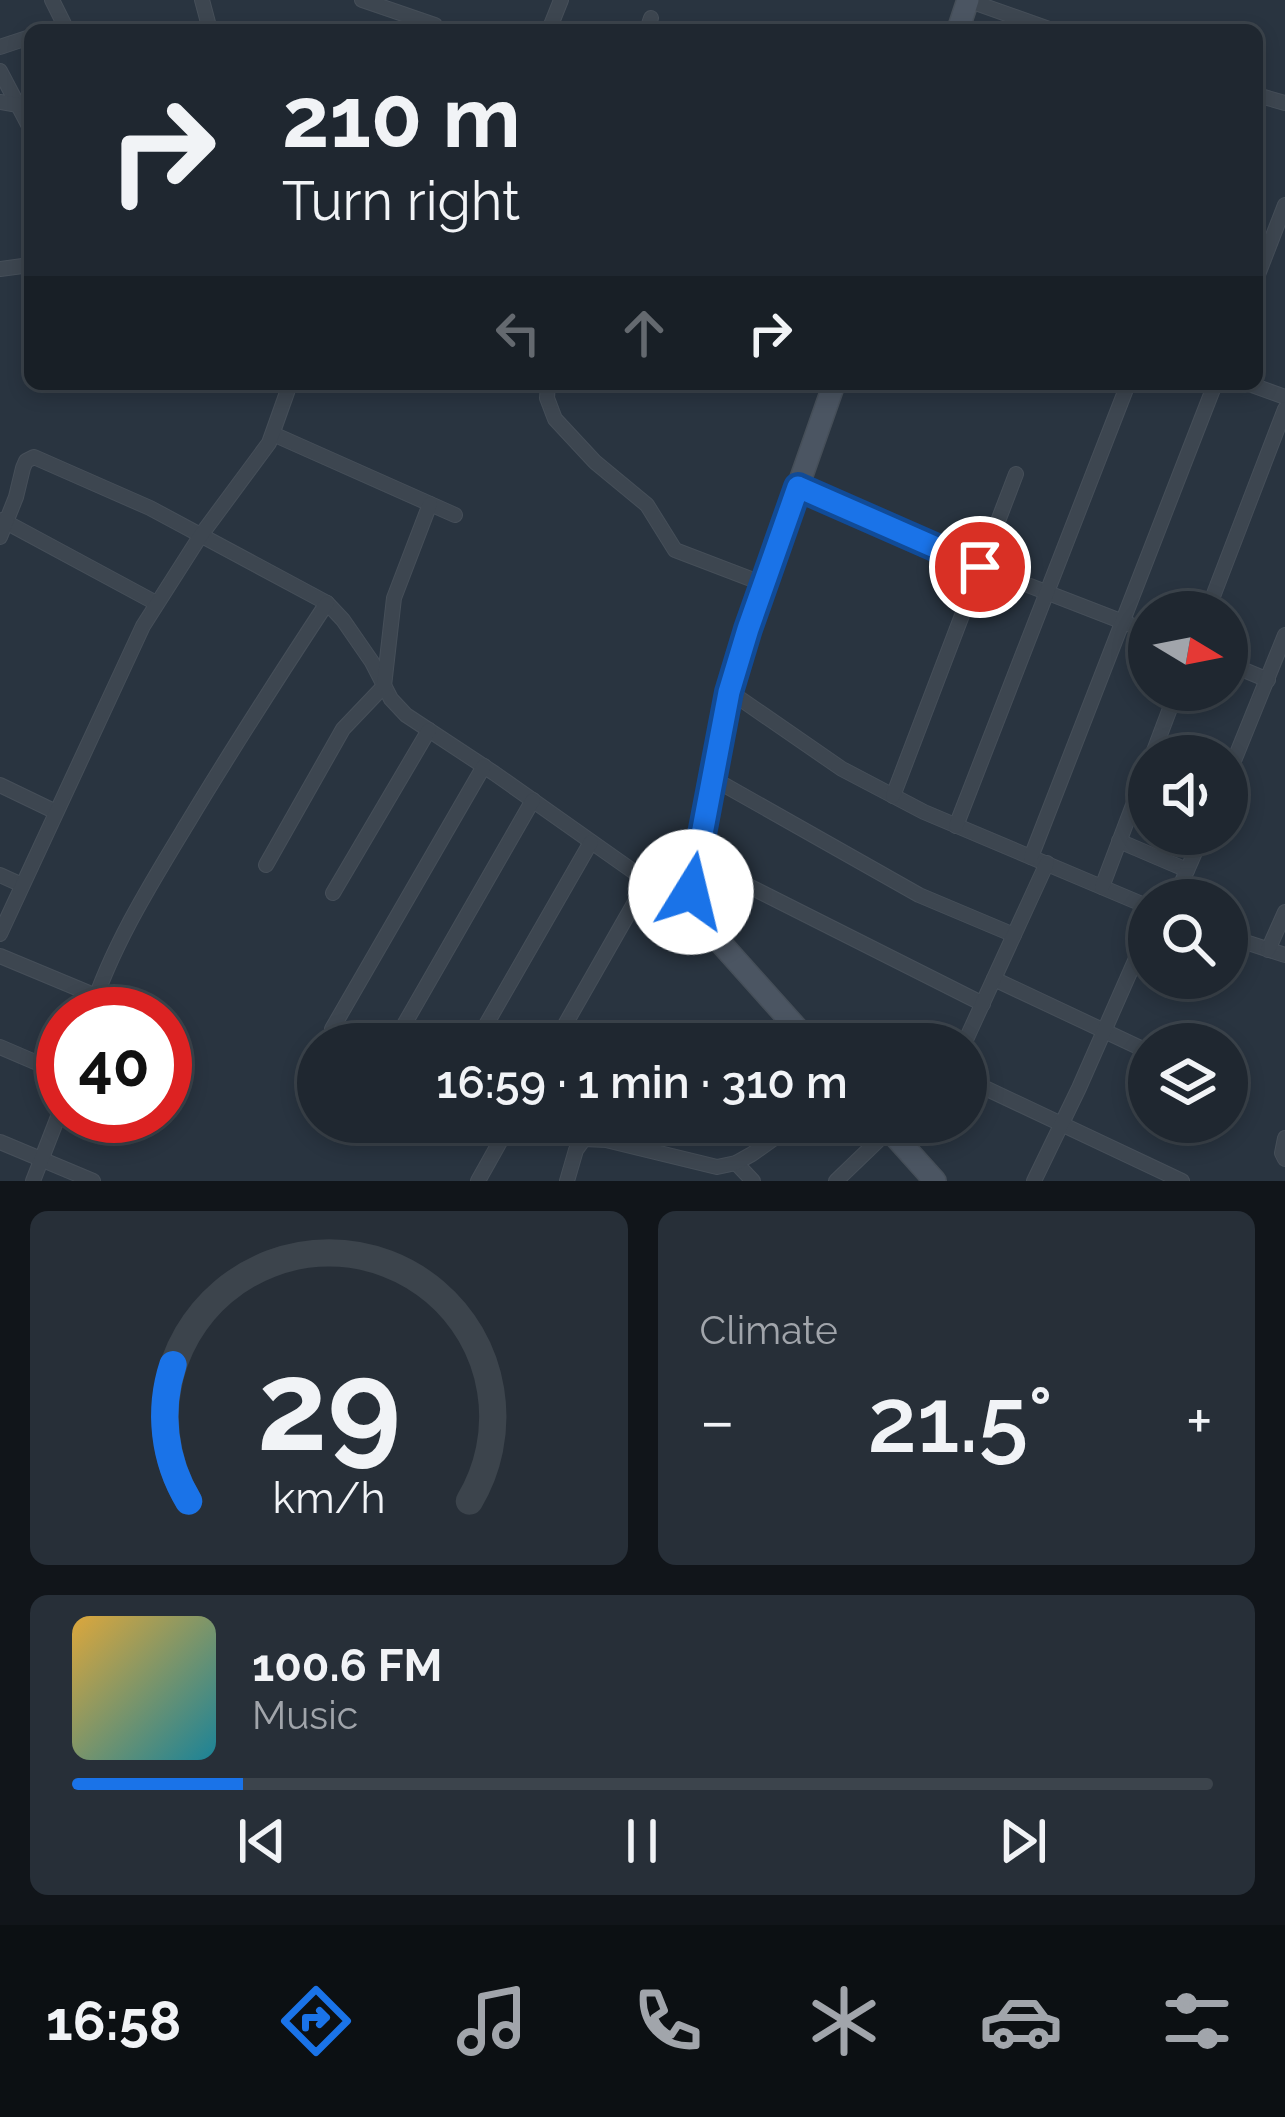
<!DOCTYPE html>
<html lang="en">
<head>
<meta charset="utf-8">
<style>
	body { margin:0; font-family:Raleway,sans-serif; background:#272f38; color:#f1f3f6; height:100vh; display:flex; flex-direction:column; font-size:45px; white-space:nowrap }
	* { box-sizing:border-box; margin:0 }
	p { font-size:39px; color:#a1a5ab }
	.icon { flex:none; width:66px; height:66px; fill:none; stroke:currentColor; stroke-width:2; stroke-linecap:round; stroke-linejoin:round }
	.map { position:relative; height:1181px; overflow:hidden }
	.details { display:flex; flex-direction:column; gap:30px; padding:30px; background:#11151a; flex:1 }
	.details>* { flex:none }
	.banner { position:absolute; left:24px; top:24px; width:1239px; height:366px; border-radius:18px; box-shadow:0 6px 18px #0003,0 0 0 3px #3c444c; background:#1f2730; color:#f1f3f6; overflow:hidden }
	.needle { width:78px; rotate:100deg }
	.fabs { position:absolute; left:1128px; top:591px; display:grid; gap:24px }
	.fabs a { display:grid; place-items:center; width:120px; height:120px; border-radius:50%; background:#1f2730; box-shadow:0 6px 18px #0003,0 0 0 3px #3c444c; font-size:60px }
	.speed { position:absolute; left:36px; top:987px; display:flex; gap:24px; font-size:60px; font-weight:700; text-align:center }
	.speed>* { display:grid; place-content:center; width:156px; height:156px; border-radius:50%; background:#1f2730; box-shadow:0 6px 18px #0003,0 0 0 3px #3c444c; line-height:1 }
	.speed .limit { border:18px solid #d22; background:#fff; color:#111 }
	.pin { position:absolute; display:grid; place-items:center; width:102px; height:102px; color:#fff; margin:-51px; border:6px solid #fff; border-radius:50%; box-shadow:0 3px 12px #0007 }
	.me { position:absolute; width:132px; margin:-66px; rotate:9deg; stroke-linejoin:round; filter:drop-shadow(0 0 9px #0008) }
	.turn { display:flex; align-items:center; gap:42px; height:252px; padding:0 60px; font-size:54px }
	.turn .icon { width:156px; height:156px; stroke-width:2.5 }
	.turn b { display:block; font-size:84px; line-height:102px }
	.lanes { display:flex; align-items:center; height:114px; padding:0 60px; background:#0003; justify-content:center; gap:60px; direction:ltr }
	.lanes .off { opacity:.35 }
	.big { font-size:90px; font-weight:600; line-height:1.1 }
	.details .tile { flex:1; display:flex; flex-direction:column; justify-content:center; gap:18px; min-width:0; padding:0 42px; border-radius:18px; background:#272f38 }
	.details .dial { align-items:center; gap:0 }
	.dial svg { height:312px; overflow:visible; fill:none; stroke:#3c444c; stroke-width:7; stroke-linecap:round; text-anchor:middle }
	.dial text { fill:#f1f3f6; stroke:none }
	.song { display:flex; align-items:center; gap:36px }
	.cover { width:144px; height:144px; border-radius:18px; background:linear-gradient(135deg,hsl(40 70% 55%),hsl(190 70% 35%)) }
	.played { height:12px; border-radius:6px; background:linear-gradient(90deg,#1a73e8 15%,#3c444c 15%) }
	.keys { display:flex; justify-content:space-around; direction:ltr }
	.heat { display:flex; justify-content:space-between; align-items:center; font-size:66px; direction:ltr }
	.details .tiles { flex:1; display:grid; gap:30px; grid-template-columns:1fr 1fr }
	.tile:last-child { grid-column:span 2 }
	.trip { position:absolute; left:297px; top:1023px; width:690px; height:120px; border-radius:60px; background:#1f2730; box-shadow:0 6px 18px #0003,0 0 0 3px #3c444c; font-weight:600; line-height:120px; text-align:center }
	.menu { display:flex; height:192px; justify-content:space-around; align-items:center; background:#0c1013; color:#a1a5ab }
	.menu .icon { width:84px; height:84px }
	.menu .active { color:#1a73e8 }
	.menu b { font-size:54px; color:#f1f3f6 }
	.map>svg:first-child { display:block }
	.lines { fill:none; stroke-linecap:round; stroke-linejoin:round }
	.street-casing { stroke:#464f59; stroke-width:16 }
	.secondary-casing { stroke:#464f59; stroke-width:24 }
	.street { stroke:#3d4650; stroke-width:14 }
	.secondary { stroke:#4b5562; stroke-width:21 }
	.route-casing { stroke:#114b97; stroke-width:30 }
	.route { stroke:#1a73e8; stroke-width:21 }
</style>
</head>
<body>
<div class="map">
<svg width="1285" height="1181" viewBox="0 0 1285 1181">
	<rect width="100%" height="100%" fill="#293440"/>
	<g class="lines">
		<g class="street-casing">
			<g id="street">
				<polyline points="52,0 67,30"/>
				<polyline points="202,0 210,30"/>
				<polyline points="362,0 435,25"/>
				<polyline points="967,0 1052,30"/>
				<polyline points="549,30 561,0"/>
				<polyline points="647,30 651,18"/>
				<polyline points="0,47 30,37"/>
				<polyline points="0,71 30,128"/>
				<polyline points="1257,95 1285,103"/>
				<polyline points="0,102 18,105"/>
				<polyline points="0,269 30,265"/>
				<polyline points="1257,277 1285,205"/>
				<polyline points="548,384 547,398 555,419 595,462 647,505 675,550 764,584"/>
				<polyline points="1249,384 1285,397"/>
				<polyline points="273,434 455,515"/>
				<polyline points="798,487 981,567 1149,632"/>
				<polyline points="2,520 156,603"/>
				<polyline points="0,537 16,497 23,468 26,461 34,457 150,508 327,603 343,620 372,662 391,699 406,715 494,773 654,886 691,892"/>
				<polyline points="1207,612 1285,409"/>
				<polyline points="1227,663 1268,680"/>
				<polyline points="729,691 842,769 924,812 1149,907"/>
				<polyline points="1152,756 1177,690"/>
				<polyline points="712,778 919,895 1014,935"/>
				<polyline points="1227,778 1285,635"/>
				<polyline points="0,785 56,812"/>
				<polyline points="893,796 1016,474"/>
				<polyline points="956,826 1128,384"/>
				<polyline points="1119,841 1187,870"/>
				<polyline points="1031,857 1215,384"/>
				<polyline points="695,859 983,1004"/>
				<polyline points="266,865 343,729 384,686 394,598 430,504"/>
				<polyline points="0,875 22,885"/>
				<polyline points="1102,887 1149,763"/>
				<polyline points="333,893 429,730"/>
				<polyline points="1174,900 1203,834"/>
				<polyline points="0,934 143,626 201,535 269,443 290,384"/>
				<polyline points="1227,936 1285,955"/>
				<polyline points="1268,950 1285,912"/>
				<polyline points="0,956 96,996"/>
				<polyline points="994,979 1149,1052"/>
				<path d="M90,1014C112,946 150,885 187,824C232,749 279,676 327,603"/>
				<polyline points="332,1029 484,766"/>
				<polyline points="393,1044 533,800"/>
				<polyline points="475,1044 591,842"/>
				<polyline points="554,1044 647,881"/>
				<polyline points="964,1044 1047,863"/>
				<polyline points="0,1047 63,1074"/>
				<polyline points="966,1079 1182,1181"/>
				<polyline points="709,1127 714,1122"/>
				<polyline points="1285,1138 1282,1153 1285,1159"/>
				<polyline points="0,1142 93,1181"/>
				<polyline points="907,1150 926,1122"/>
				<polyline points="736,1163 753,1181"/>
				<polyline points="33,1181 63,1104"/>
				<polyline points="478,1181 511,1122"/>
				<polyline points="567,1181 576,1150 584,1139 606,1140 717,1167 736,1163 752,1154 797,1122"/>
				<polyline points="836,1181 889,1130"/>
				<polyline points="1034,1181 1079,1088 1149,929"/>
			</g>
		</g>
		<g class="secondary-casing">
			<g id="secondary">
				<polyline points="958,30 968,0"/>
				<polyline points="811,1044 701,921 691,892 729,691 748,629 834,384"/>
				<polyline points="882,1122 935,1181"/>
			</g>
		</g>
		<use href="#street" class="street"/>
		<use href="#secondary" class="secondary"/>
	</g>
	<g class="lines">
		<g class="route-casing">
			<polyline id="route" points="691,892 729,692 748,629 798,487 980,567"/>
		</g>
		<use href="#route" class="route"/>
	</g>
</svg>
<div class="fabs">
<a><svg class="needle" viewBox="-14 -14 28 28"><path d="M0-13l5 13h-10z" fill="#e53935"/><path d="M0 13l5-13h-10z" fill="#a1a5ab"/></svg></a>
<a><svg class="icon" aria-label="sound" viewBox="0 0 24 24"><path d="M4 9h4l5-4v14l-5-4H4zM17 9q2 3 0 6"/></svg></a>
<a><svg class="icon" aria-label="search" viewBox="0 0 24 24"><circle cx="10" cy="10" r="6"/><path d="M15 15l6 6"/></svg></a>
<a><svg class="icon" aria-label="layers" viewBox="0 0 24 24"><path d="M12 4l9 5-9 5-9-5zM3 14l9 5 9-5"/></svg></a>
</div>
<div class="speed"><div class="limit">40</div></div>
<div class="pin" style="left:980px;top:567px;background:#d93025"><svg class="icon" aria-label="arrive" viewBox="0 0 24 24"><path d="M6 21V4h12l-3 4 3 4H6"/></svg></div>
<svg class="me" style="left:691px;top:892px" viewBox="-20 -20 40 40"><circle r="19" fill="#fff"/><path d="M0-13L10 11 0 6-10 11z" fill="#1a73e8"/></svg>
<div class="trip">16:59 · 1 min · 310 m</div>
<div class="banner">
<div class="turn"><svg class="icon" aria-label="right" viewBox="0 0 24 24"><path d="M7 20v-9h11M14 6l5 5-5 5"/></svg><div><b>210 m</b>Turn right</div></div>
<div class="lanes"><svg class="icon off" aria-label="left" viewBox="0 0 24 24"><path d="M17 20v-9H6M10 6l-5 5 5 5"/></svg><svg class="icon off" aria-label="ahead" viewBox="0 0 24 24"><path d="M12 20V5M6 11l6-6 6 6"/></svg><svg class="icon" aria-label="right" viewBox="0 0 24 24"><path d="M7 20v-9h11M14 6l5 5-5 5"/></svg></div>
</div>
</div>
<section class="details">
<div class="tiles">
<div class="tile dial"><svg viewBox="0 0 100 80">
<path d="M14 69A42 42 0 1 1 86 69"/>
<path d="M14 69A42 42 0 0 1 10 34" stroke="#1a73e8"/>
<text x="50" y="56" font-size="32" font-weight="700">29</text>
<text x="50" y="72" font-size="11">km/h</text>
</svg></div>
<div class="tile"><p>Climate</p>
<div class="heat"><a>−</a><b class="big">21.5°</b><a>+</a></div>
</div>
<div class="tile">
<div class="song"><i class="cover"></i><div><b>100.6 FM</b><p>Music</p></div></div>
<div class="played"></div>
<div class="keys"><svg class="icon" aria-label="previous" viewBox="0 0 24 24"><path d="M18 5L8 12l10 7zM5 5v14"/></svg><svg class="icon" aria-label="pause" viewBox="0 0 24 24"><path d="M8 5v14M16 5v14"/></svg><svg class="icon" aria-label="next" viewBox="0 0 24 24"><path d="M6 5l10 7-10 7zM19 5v14"/></svg></div>
</div>
</div>
</section>
<nav class="menu">
<b>16:58</b>
<svg class="icon active" aria-label="directions" viewBox="0 0 24 24"><path d="M12 3l9 9-9 9-9-9zM9 14v-3h6M13 9l2 2-2 2"/></svg>
<svg class="icon" aria-label="music" viewBox="0 0 24 24"><path d="M9 18V5l10-2v13"/><circle cx="6" cy="18" r="3"/><circle cx="16" cy="16" r="3"/></svg>
<svg class="icon" aria-label="phone" viewBox="0 0 24 24"><path d="M5 4h4l2 5-3 2q2 4 5 5l2-3 5 2v4C11 20 4 13 5 4z"/></svg>
<svg class="icon" aria-label="climate" viewBox="0 0 24 24"><path d="M12 3v18M4 7l16 10M4 17L20 7"/></svg>
<svg class="icon" aria-label="car" viewBox="0 0 24 24"><path d="M5 17H2v-5l4-1 3-4h7l3 4 3 1v5h-3M9 17h6M6 11h13"/><circle cx="7" cy="17" r="2"/><circle cx="17" cy="17" r="2"/></svg>
<svg class="icon" aria-label="filters" viewBox="0 0 24 24"><path d="M4 7h16M4 17h16"/><circle cx="9" cy="7" r="2"/><circle cx="15" cy="17" r="2"/></svg>
</nav>
</body>
</html>
